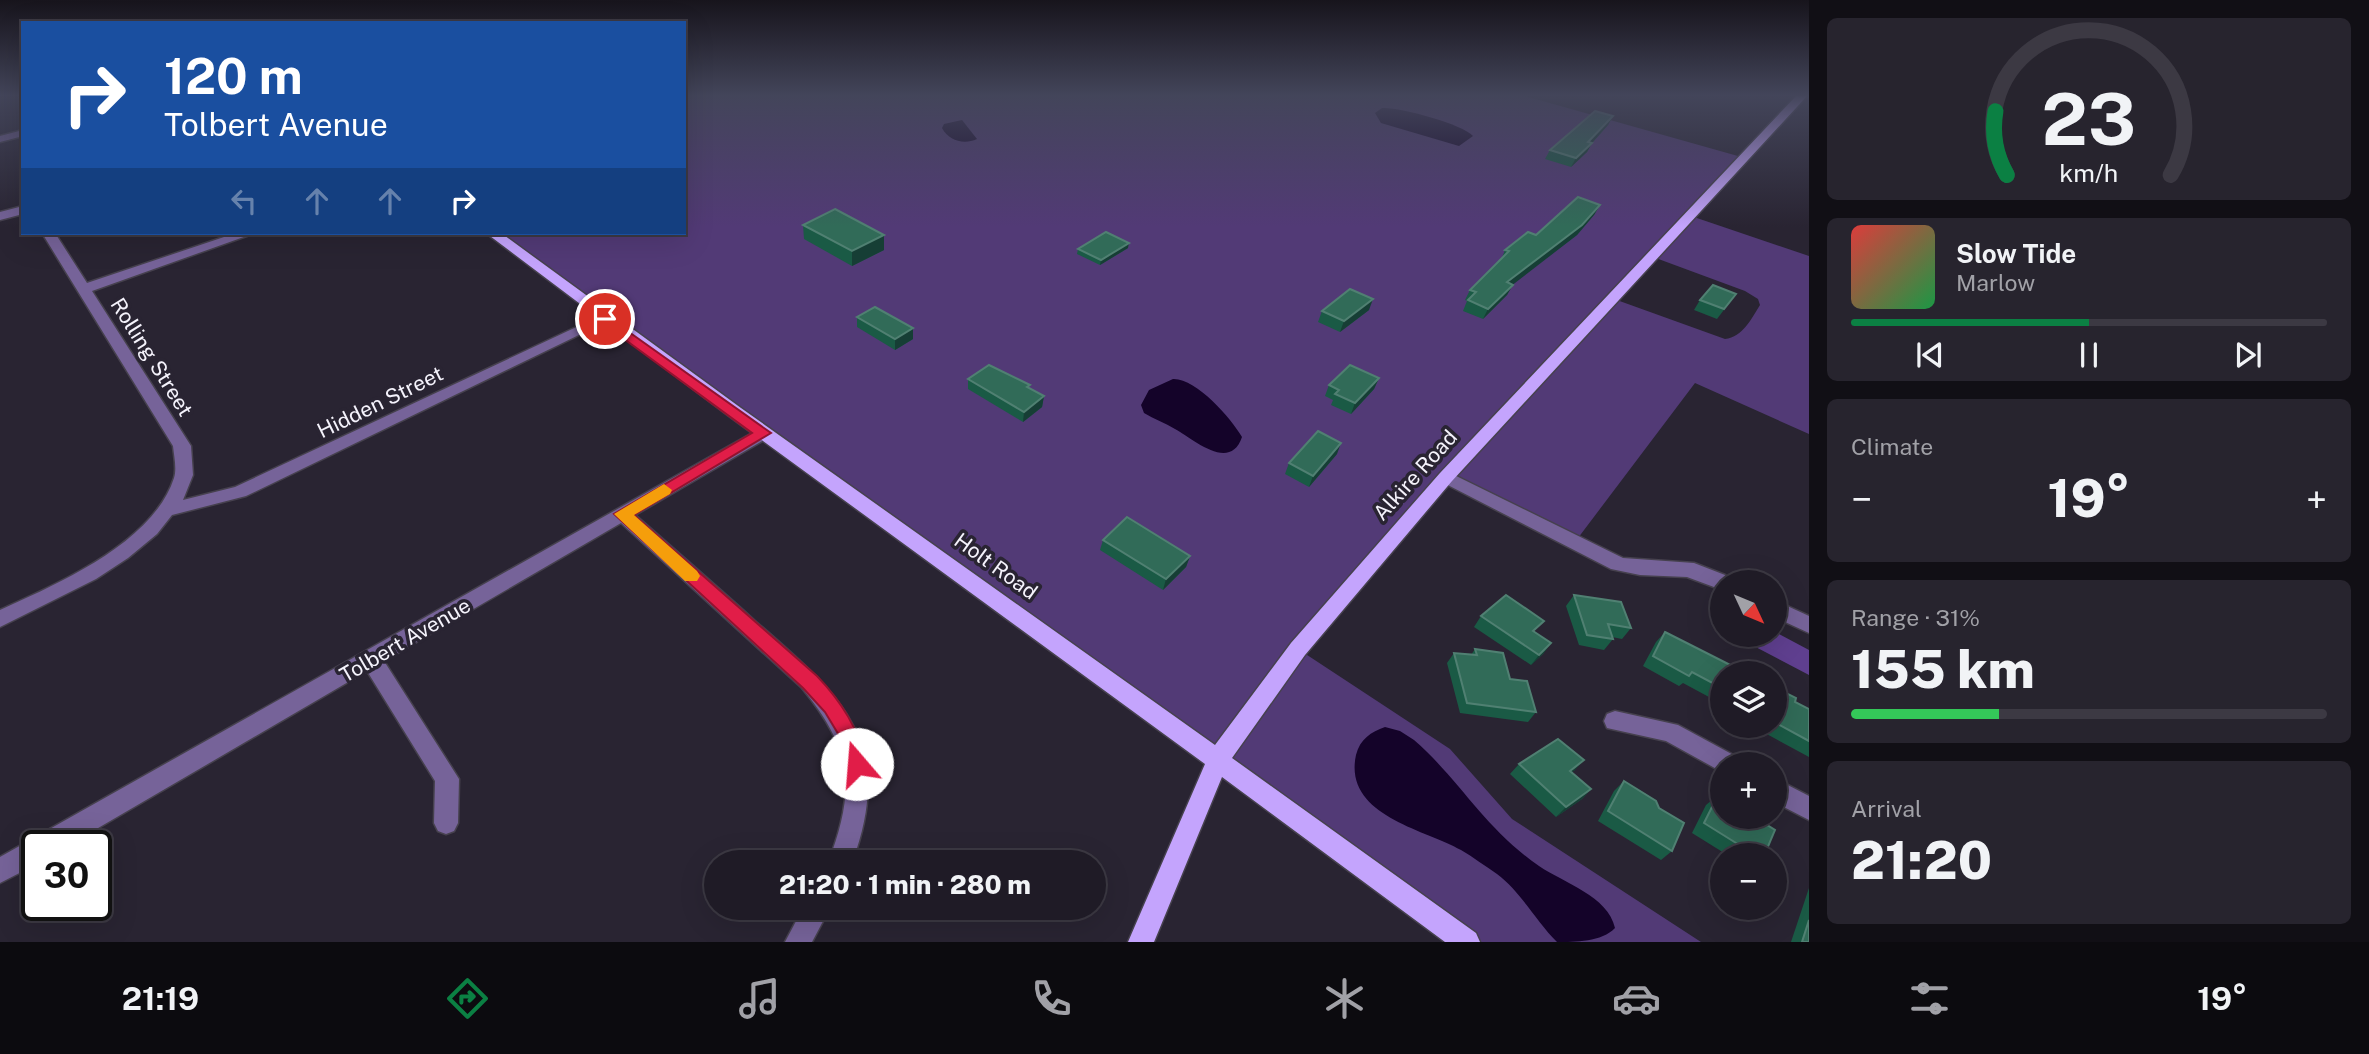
<!DOCTYPE html>
<html lang="en">
<head>
<meta charset="utf-8">
<style>
	body { margin:0; font-family:"Public Sans",sans-serif; background:#27242e; color:#f1f3f6; height:100vh; display:flex; flex-direction:column; font-size:26px; white-space:nowrap }
	* { box-sizing:border-box; margin:0 }
	p { font-size:23px; color:#a1a1a7 }
	.icon { flex:none; width:38px; height:38px; fill:none; stroke:currentColor; stroke-width:2; stroke-linecap:round; stroke-linejoin:round }
	.map { position:relative; flex:1; overflow:hidden }
	.drawer { display:flex; flex-direction:column; gap:18px; padding:18px; background:#110f15; width:560px }
	.drawer>* { flex:none }
	.guide { position:absolute; left:21px; top:21px; width:665px; height:214px; border-radius:0px; box-shadow:0 7px 28px #0002,0 0 0 2px #3c3943; background:#1a4fa0; color:#fff; overflow:hidden }
	.needle { width:46px; rotate:134deg }
	.fabs { position:absolute; left:1710px; top:570px; display:grid; gap:14px }
	.fabs a { display:grid; place-items:center; width:77px; height:77px; border-radius:50%; background:#1f1b26; box-shadow:0 7px 28px #0002,0 0 0 2px #3c3943; font-size:35px }
	.speed { position:absolute; left:21px; top:830px; display:flex; gap:14px; font-size:35px; font-weight:700; text-align:center }
	.speed>* { display:grid; place-content:center; width:91px; height:91px; border-radius:50%; background:#1f1b26; box-shadow:0 7px 28px #0002,0 0 0 2px #3c3943; line-height:1 }
	.speed .limit { border:4px solid #111; border-radius:10px; background:#fff; color:#111 }
	.pin { position:absolute; display:grid; place-items:center; width:60px; height:60px; color:#fff; margin:-30px; border:4px solid #fff; border-radius:50%; box-shadow:0 2px 7px #0007 }
	.me { position:absolute; width:77px; margin:-38px; rotate:342deg; stroke-linejoin:round; filter:drop-shadow(0 0 5px #0008) }
	.turn { display:flex; align-items:center; gap:24px; height:147px; padding:0 28px; font-size:32px }
	.turn .icon { width:91px; height:91px; stroke-width:2.5 }
	.turn b { display:block; font-size:49px; line-height:60px }
	.lanes { display:flex; align-items:center; height:66px; padding:0 28px; background:#0003; justify-content:center; gap:35px; direction:ltr }
	.lanes .off { opacity:.35 }
	.big { font-size:52px; font-weight:800; line-height:1.1 }
	.drawer .tile { flex:1; display:flex; flex-direction:column; justify-content:center; gap:10px; min-width:0; padding:0 24px; border-radius:10px; background:#27242e }
	.drawer .dial { align-items:center; gap:0 }
	.dial svg { height:182px; overflow:visible; fill:none; stroke:#3c3943; stroke-width:7; stroke-linecap:round; text-anchor:middle }
	.dial text { fill:#f1f3f6; stroke:none }
	.song { display:flex; align-items:center; gap:21px }
	.cover { width:84px; height:84px; border-radius:10px; background:linear-gradient(135deg,hsl(0 70% 55%),hsl(140 70% 35%)) }
	.played { height:7px; border-radius:4px; background:linear-gradient(90deg,#0b8043 50%,#3c3943 50%) }
	.keys { display:flex; justify-content:space-around; direction:ltr }
	.heat { display:flex; justify-content:space-between; align-items:center; font-size:38px; direction:ltr }
	.charge { height:10px; border-radius:5px; background:linear-gradient(90deg,#34c759 31%,#3c3943 0) }
	.trip { position:absolute; left:704px; top:850px; width:402px; height:70px; border-radius:35px; background:#1f1b26; box-shadow:0 7px 28px #0002,0 0 0 2px #3c3943; font-weight:800; line-height:70px; text-align:center }
	.dock { display:flex; height:112px; justify-content:space-around; align-items:center; background:#0c0b0f; color:#a1a1a7 }
	.dock .icon { width:49px; height:49px }
	.dock .active { color:#0b8043 }
	.dock b { font-size:32px; color:#f1f3f6 }
	main { display:flex; flex:1; min-height:0 }
	.map>svg:first-child { display:block }
	.green { fill:#523a76; fill-rule:evenodd }
	.forest { fill:#5f3f8f }
	.water { fill:#140329 }
	.lines { fill:none; stroke-linecap:round; stroke-linejoin:round }
	.minor-casing { stroke:#46414e; stroke-width:3 }
	.major-casing { stroke:#46414e; stroke-width:3 }
	.minor { fill:#766399; fill-rule:evenodd }
	.major { fill:#c4a4fd; fill-rule:evenodd }
	.wall { fill:#1a5a45 }
	.shaded-wall { fill:#163e35 }
	.building { fill:#316b58; stroke:#508072; stroke-width:2 }
	.route { fill:#e11d48; stroke:#92132f; stroke-width:2 }
	.slow { fill:#f59e0b }
	.labels { text-anchor:middle; dominant-baseline:central; stroke-width:7; stroke-linejoin:round; paint-order:stroke }
	.street-label { font-size:21px; fill:#f5f3fc; stroke:#292432 }
</style>
</head>
<body>
<main>
<div class="map">
<svg width="1809" height="942" viewBox="0 0 1809 942">
	<rect width="100%" height="100%" fill="#292432"/>
	<path class="green" d="M684,95H1521L1745,158L1691,216L1809,256V434L1695,383L1575,542L1446,478L1298,649L1450,749L1512,819L1701,942H1467L493,233H684ZM1653,257L1745,291L1758,299L1760,305C1751,319 1743,337 1725,339L1614,299Z"/>
	<polygon class="forest" points="1775,632 1809,650 1809,675 1748,643 1752,635 1774,635"/>
	<g class="water">
		<path d="M1382,108C1400,107 1462,124 1473,136L1459,146L1381,123L1375,113Z"/>
		<path d="M962,120L977,139C964,145 949,141 942,128L944,124Z"/>
		<path d="M1173,379C1196,378 1231,418 1242,437C1230,473 1192,438 1175,429C1165,423 1154,419 1144,413L1141,405L1149,390Z"/>
		<path d="M1385,727L1400,731L1414,740C1460,780 1484,828 1539,866C1564,883 1608,896 1615,928C1602,942 1575,942 1557,942C1535,920 1521,892 1497,874C1485,866 1473,857 1461,850C1423,829 1343,815 1356,755C1360,739 1371,732 1385,727Z"/>
	</g>
	<g class="lines">
		<g class="minor-casing">
			<g id="minor">
				<polygon points="23,130 23,136 0,142 0,136"/>
				<polygon points="23,206 23,214 0,220 0,212"/>
				<path d="M42,233H55L87,283L236,233H255L92,291L191,446L193,475L183,500L235,487L600,316H610L612,319L246,496L172,515L157,534L128,558L96,579L0,627V610C57,584 153,543 174,478C177,469 174,456 173,446Z"/>
				<path d="M763,427L771,433L769,437L635,515C675,550 715,585 755,621C840,695 897,741 852,863H828C856,789 853,750 802,688L621,523L384,661L459,779L458,823L454,831L446,834L438,831L434,823L435,781L367,671L69,845H37V864L0,883V857Z"/>
				<polygon points="1446,471 1623,558 1694,563 1725,575 1734,583 1722,583 1722,590 1687,577 1640,575 1611,569 1440,481 1437,477"/>
				<polygon points="1774,600 1809,616 1809,633 1774,617"/>
				<polygon points="1615,711 1678,725 1739,758 1742,765 1722,765 1722,772 1666,741 1607,728 1604,721 1607,714"/>
				<polygon points="1774,778 1809,796 1809,820 1774,802"/>
				<polygon points="803,908 830,908 812,942 785,942"/>
			</g>
		</g>
		<g class="major-casing">
			<polygon id="major" points="1797,95 1808,95 1452,481 1305,655 1232,758 1476,933 1480,942 1445,942 1222,777 1154,942 1128,942 1205,764 729,416 486,233 501,233 741,408 1215,745 1291,643 1440,473"/>
		</g>
		<use href="#minor" class="minor"/>
		<use href="#major" class="major"/>
	</g>
	<g class="wall">
		<polygon points="1613,116 1608,125 1592,143 1587,152 1571,167 1545,159 1550,150"/>
		<polygon points="1600,205 1594,215 1577,235 1512,284 1507,295 1483,319 1463,311 1467,301 1465,300 1470,290 1501,260 1505,250"/>
		<polygon points="803,225 884,235 884,250 852,266 804,239"/>
		<polygon points="1128,248 1100,265 1077,254 1078,249"/>
		<polygon points="1736,294 1717,319 1694,310 1700,300"/>
		<polygon points="1369,310 1340,332 1318,322 1322,311"/>
		<polygon points="857,317 913,328 913,339 895,350 857,327"/>
		<polygon points="1379,378 1374,389 1351,414 1331,405 1333,400 1325,396 1329,385"/>
		<polygon points="968,379 1029,388 1044,396 1042,407 1023,422 968,389"/>
		<polygon points="1337,454 1309,487 1285,474 1289,463"/>
		<polygon points="1103,540 1190,556 1186,567 1163,590 1100,550"/>
		<polygon points="1574,595 1631,628 1622,639 1612,637 1613,639 1604,650 1579,645 1566,606"/>
		<polygon points="1481,616 1535,632 1551,643 1543,654 1531,665 1474,627"/>
		<polygon points="1665,632 1722,674 1722,704 1683,683 1679,686 1643,666 1656,642"/>
		<polygon points="1475,649 1510,679 1536,712 1528,722 1460,713 1447,663 1454,653 1471,655"/>
		<polygon points="1774,687 1795,702 1809,709 1809,757 1752,726 1774,726"/>
		<polygon points="1519,764 1575,770 1572,772 1591,789 1582,799 1556,817 1510,774"/>
		<polygon points="1624,781 1672,851 1661,860 1598,821 1614,791"/>
		<polygon points="1718,795 1764,856 1729,856 1692,833 1706,805"/>
		<polygon points="1809,888 1809,942 1791,942"/>
	</g>
	<g class="shaded-wall">
		<polygon points="1613,116 1608,125 1592,143 1587,152 1571,167 1576,158 1588,142"/>
		<polygon points="1600,205 1594,215 1577,235 1502,293 1507,282"/>
		<polygon points="884,235 884,250 852,266 852,251"/>
		<polygon points="1129,243 1128,248 1100,265 1101,260"/>
		<polygon points="1513,285 1507,295 1483,319 1488,309"/>
		<polygon points="1373,299 1369,310 1340,332 1344,321"/>
		<polygon points="913,328 913,339 895,350 895,339"/>
		<polygon points="1379,378 1374,389 1351,414 1355,403"/>
		<polygon points="1044,396 1042,407 1023,422 1024,412"/>
		<polygon points="1341,443 1337,454 1309,487 1313,476"/>
		<polygon points="1190,556 1186,567 1163,590 1166,579"/>
		<polygon points="1551,643 1543,654 1531,665 1539,655"/>
		<polygon points="1584,760 1575,770 1561,780 1570,771"/>
		<polygon points="1591,789 1582,799 1556,817 1566,807"/>
	</g>
	<g class="building">
		<polygon points="1595,111 1613,116 1588,142 1592,143 1576,158 1550,150"/>
		<polygon points="1578,197 1600,205 1582,225 1507,282 1513,285 1488,309 1468,300 1476,292 1470,290 1509,251 1505,250 1528,232 1536,235"/>
		<polygon points="835,209 884,235 852,251 803,225"/>
		<polygon points="1106,232 1129,243 1101,260 1078,249"/>
		<polygon points="1713,285 1736,294 1724,309 1700,300"/>
		<polygon points="1350,289 1373,299 1344,321 1322,311"/>
		<polygon points="875,307 913,328 895,339 857,317"/>
		<polygon points="989,365 1030,385 1027,387 1044,396 1024,412 968,379"/>
		<polygon points="1350,365 1379,378 1355,403 1335,394 1339,390 1329,385"/>
		<polygon points="1318,431 1341,443 1313,476 1289,463"/>
		<polygon points="1127,517 1190,556 1166,579 1103,540"/>
		<polygon points="1506,595 1544,621 1533,631 1551,643 1539,655 1481,616"/>
		<polygon points="1574,595 1621,602 1631,628 1608,624 1613,639 1587,635"/>
		<polygon points="1665,632 1748,674 1722,674 1722,688 1692,672 1689,676 1653,656"/>
		<polygon points="1475,649 1503,653 1510,679 1527,681 1536,712 1467,703 1454,653 1477,655"/>
		<polygon points="1774,687 1796,698 1795,702 1809,709 1809,741 1774,722"/>
		<polygon points="1558,739 1584,760 1570,771 1591,789 1566,807 1519,764"/>
		<polygon points="1624,781 1656,801 1659,808 1684,823 1672,851 1608,811"/>
		<polygon points="1718,795 1722,798 1722,817 1754,817 1775,830 1764,856 1757,856 1704,823"/>
		<polygon points="1809,920 1809,942 1802,942"/>
	</g>
	<linearGradient id="sky" x2="0" y2="1"><stop stop-color="#17141c"/><stop offset="0.42" stop-color="#43455a"/><stop offset="1" stop-color="#43455a" stop-opacity="0"/></linearGradient>
	<rect width="1809" height="227" fill="url(#sky)"/>
	<path class="route" d="M605,315L771,433L634,515L817,676C843,703 857,728 868,764L865,770L857,773L850,770L840,737L825,712L803,688L614,514L752,433L601,322L599,319Z"/>
	<polygon class="slow" points="664,484 672,490 670,494 634,515 697,571 700,576 697,581 685,581 614,514"/>
	<g class="labels">
		<g class="street-label">
			<text transform="translate(152 357) rotate(58)">Rolling Street</text>
			<text transform="translate(380 402) rotate(-26)">Hidden Street</text>
			<text transform="translate(1415 475) rotate(-48)">Alkire Road</text>
			<text transform="translate(996 566) rotate(36)">Holt Road</text>
			<text transform="translate(405 640) rotate(-30)">Tolbert Avenue</text>
		</g>
	</g>
</svg>
<div class="fabs">
<a><svg class="needle" viewBox="-14 -14 28 28"><path d="M0-13l5 13h-10z" fill="#e53935"/><path d="M0 13l5-13h-10z" fill="#a1a1a7"/></svg></a>
<a><svg class="icon" aria-label="layers" viewBox="0 0 24 24"><path d="M12 4l9 5-9 5-9-5zM3 14l9 5 9-5"/></svg></a>
<a>+</a>
<a>−</a>
</div>
<div class="speed"><div class="limit">30</div></div>
<div class="pin" style="left:605px;top:319px;background:#d93025"><svg class="icon" aria-label="arrive" viewBox="0 0 24 24"><path d="M6 21V4h12l-3 4 3 4H6"/></svg></div>
<svg class="me" style="left:857px;top:764px" viewBox="-20 -20 40 40"><circle r="19" fill="#fff"/><path d="M0-13L10 11 0 6-10 11z" fill="#e11d48"/></svg>
<div class="trip">21:20 · 1 min · 280 m</div>
<div class="guide">
<div class="turn"><svg class="icon" aria-label="right" viewBox="0 0 24 24"><path d="M7 20v-9h11M14 6l5 5-5 5"/></svg><div><b>120 m</b>Tolbert Avenue</div></div>
<div class="lanes"><svg class="icon off" aria-label="left" viewBox="0 0 24 24"><path d="M17 20v-9H6M10 6l-5 5 5 5"/></svg><svg class="icon off" aria-label="ahead" viewBox="0 0 24 24"><path d="M12 20V5M6 11l6-6 6 6"/></svg><svg class="icon off" aria-label="ahead" viewBox="0 0 24 24"><path d="M12 20V5M6 11l6-6 6 6"/></svg><svg class="icon" aria-label="right" viewBox="0 0 24 24"><path d="M7 20v-9h11M14 6l5 5-5 5"/></svg></div>
</div>
</div>
<section class="drawer">
<div class="tile dial"><svg viewBox="0 0 100 80">
<path d="M14 69A42 42 0 1 1 86 69"/>
<path d="M14 69A42 42 0 0 1 9 41" stroke="#0b8043"/>
<text x="50" y="56" font-size="32" font-weight="700">23</text>
<text x="50" y="72" font-size="11">km/h</text>
</svg></div>
<div class="tile">
<div class="song"><i class="cover"></i><div><b>Slow Tide</b><p>Marlow</p></div></div>
<div class="played"></div>
<div class="keys"><svg class="icon" aria-label="previous" viewBox="0 0 24 24"><path d="M18 5L8 12l10 7zM5 5v14"/></svg><svg class="icon" aria-label="pause" viewBox="0 0 24 24"><path d="M8 5v14M16 5v14"/></svg><svg class="icon" aria-label="next" viewBox="0 0 24 24"><path d="M6 5l10 7-10 7zM19 5v14"/></svg></div>
</div>
<div class="tile"><p>Climate</p>
<div class="heat"><a>−</a><b class="big">19°</b><a>+</a></div>
</div>
<div class="tile"><p>Range · 31%</p><b class="big">155 km</b><div class="charge"></div></div>
<div class="tile"><p>Arrival</p><b class="big">21:20</b></div>
</section>
</main>
<nav class="dock">
<b>21:19</b>
<svg class="icon active" aria-label="directions" viewBox="0 0 24 24"><path d="M12 3l9 9-9 9-9-9zM9 14v-3h6M13 9l2 2-2 2"/></svg>
<svg class="icon" aria-label="music" viewBox="0 0 24 24"><path d="M9 18V5l10-2v13"/><circle cx="6" cy="18" r="3"/><circle cx="16" cy="16" r="3"/></svg>
<svg class="icon" aria-label="phone" viewBox="0 0 24 24"><path d="M5 4h4l2 5-3 2q2 4 5 5l2-3 5 2v4C11 20 4 13 5 4z"/></svg>
<svg class="icon" aria-label="climate" viewBox="0 0 24 24"><path d="M12 3v18M4 7l16 10M4 17L20 7"/></svg>
<svg class="icon" aria-label="car" viewBox="0 0 24 24"><path d="M5 17H2v-5l4-1 3-4h7l3 4 3 1v5h-3M9 17h6M6 11h13"/><circle cx="7" cy="17" r="2"/><circle cx="17" cy="17" r="2"/></svg>
<svg class="icon" aria-label="filters" viewBox="0 0 24 24"><path d="M4 7h16M4 17h16"/><circle cx="9" cy="7" r="2"/><circle cx="15" cy="17" r="2"/></svg>
<b>19°</b>
</nav>
</body>
</html>
